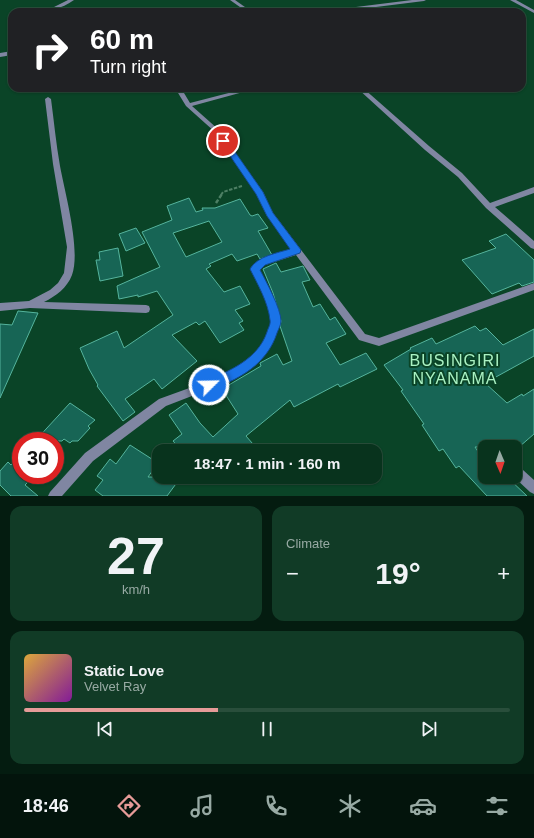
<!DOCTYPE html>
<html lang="en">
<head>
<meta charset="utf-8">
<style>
	body { margin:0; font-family:Arial,sans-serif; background:#113b26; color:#f1f3f6; height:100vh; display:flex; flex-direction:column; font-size:15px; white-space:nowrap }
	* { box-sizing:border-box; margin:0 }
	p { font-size:13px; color:#98aaa4 }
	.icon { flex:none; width:22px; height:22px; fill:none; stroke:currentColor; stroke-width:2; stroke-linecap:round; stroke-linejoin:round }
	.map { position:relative; height:496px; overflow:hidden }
	.side { display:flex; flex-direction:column; gap:10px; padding:10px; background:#041c10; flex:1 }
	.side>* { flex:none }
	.top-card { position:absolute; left:8px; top:8px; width:518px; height:84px; border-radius:12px; box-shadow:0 1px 3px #0004,0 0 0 1px #294e3b; background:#202124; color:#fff; overflow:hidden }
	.needle { width:26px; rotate:178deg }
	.fabs { position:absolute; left:478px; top:440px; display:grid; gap:8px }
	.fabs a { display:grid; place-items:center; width:44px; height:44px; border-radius:8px; background:#08331d; box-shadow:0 1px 3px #0004,0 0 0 1px #294e3b; font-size:20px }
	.speed { position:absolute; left:12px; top:432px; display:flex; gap:8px; font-size:20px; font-weight:700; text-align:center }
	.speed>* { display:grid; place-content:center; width:52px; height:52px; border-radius:50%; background:#08331d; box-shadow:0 1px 3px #0004,0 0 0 1px #294e3b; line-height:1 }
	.speed .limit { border:6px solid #d22; background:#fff; color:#111 }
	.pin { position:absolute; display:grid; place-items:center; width:34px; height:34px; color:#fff; margin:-17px; border:2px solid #fff; border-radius:50%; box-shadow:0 1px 4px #0007 }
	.me { position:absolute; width:44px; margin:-22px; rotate:67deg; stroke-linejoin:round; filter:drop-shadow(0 0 3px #0008) }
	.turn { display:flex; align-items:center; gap:14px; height:84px; padding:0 16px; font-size:18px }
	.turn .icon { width:52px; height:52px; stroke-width:2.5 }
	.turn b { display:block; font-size:28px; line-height:34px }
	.big { font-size:30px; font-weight:700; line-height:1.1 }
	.side .tile { flex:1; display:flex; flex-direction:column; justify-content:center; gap:6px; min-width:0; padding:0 14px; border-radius:12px; background:#113b26 }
	.side .dial { align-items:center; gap:0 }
	.dial b { font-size:52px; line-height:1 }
	.song { display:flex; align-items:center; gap:12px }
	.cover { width:48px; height:48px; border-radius:6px; background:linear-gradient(135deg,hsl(40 70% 55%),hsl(290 70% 35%)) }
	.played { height:4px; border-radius:2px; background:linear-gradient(90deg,#e69b98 40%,#294e3b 40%) }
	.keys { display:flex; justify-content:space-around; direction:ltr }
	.heat { display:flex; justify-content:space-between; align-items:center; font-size:22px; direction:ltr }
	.side .tiles { flex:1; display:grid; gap:10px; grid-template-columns:1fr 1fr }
	.tile:last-child { grid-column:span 2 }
	.trip { position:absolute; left:152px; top:444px; width:230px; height:40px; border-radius:12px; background:#08331d; box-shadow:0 1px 3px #0004,0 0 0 1px #294e3b; font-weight:700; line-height:40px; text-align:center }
	.tabs { display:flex; height:64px; justify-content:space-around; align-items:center; background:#03140c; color:#98aaa4 }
	.tabs .icon { width:28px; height:28px }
	.tabs .active { color:#e69b98 }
	.tabs b { font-size:18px; color:#f1f3f6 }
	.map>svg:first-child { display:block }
	.building { fill:#176555; stroke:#55b49d; fill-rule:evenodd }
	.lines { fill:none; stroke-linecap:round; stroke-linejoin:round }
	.path-far1 { stroke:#4d7f64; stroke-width:2; stroke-dasharray:3.5 1.5; stroke-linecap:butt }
	.path { stroke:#4d7f64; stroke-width:2.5; stroke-dasharray:4 2; stroke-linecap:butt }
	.minor { fill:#8086a2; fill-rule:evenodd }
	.route { fill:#1a73e8; stroke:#114b97 }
	.labels { text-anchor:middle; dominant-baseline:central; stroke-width:4; stroke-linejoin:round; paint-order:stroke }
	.near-quarter-label { font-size:16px; letter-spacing:1px; fill:#aaf2c3; stroke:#0a4427 }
</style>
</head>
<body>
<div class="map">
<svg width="534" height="496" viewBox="0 0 534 496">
	<rect width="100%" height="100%" fill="#0a4427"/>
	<g class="building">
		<path d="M189,198L196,212L203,210L202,208H215L240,199L250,215L252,216L258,214L268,228L258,231L272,255L260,259L257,254L237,261L232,254L209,264L211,266L206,269L224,292L240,286L250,304L235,310L243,321L239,323L244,330L220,343L205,321L199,325L196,322L172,335L197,361L162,389L154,379L125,399L135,412L123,421L97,386L98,385L89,369L80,348L117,331L124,348L173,315L157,291L138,297V295L119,299L117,286L160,267L142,232L172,220L167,206ZM209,221L222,242L186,257L173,233Z"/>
		<polygon points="136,228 145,243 126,251 119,234"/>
		<polygon points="506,234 534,260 534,282 522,286 519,283 492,294 462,260 496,248 489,241"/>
		<polygon points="118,248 123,276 100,281 96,260 100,260 99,252"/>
		<polygon points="276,263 281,272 303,266 310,280 302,282 313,307 320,304 330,320 335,317 346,334 326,343 340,365 366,353 377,369 340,387 338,384 294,407 290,400 246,436 259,451 182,451 173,441 182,434 169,415 186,403 200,423 213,437 238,414 222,389 261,366 260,363 277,354 283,365 292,361 280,326 281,321 273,293 263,269"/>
		<polygon points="18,311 38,313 0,398 0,324 12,325"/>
		<polygon points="475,326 480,331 486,328 503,345 534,329 534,356 485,383 507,403 522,394 523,396 534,389 534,434 519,447 475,447 485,462 485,477 507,477 527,496 487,496 459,466 456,468 443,449 439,451 422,425 424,424 401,391 403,390 384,365 411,349 410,348 432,338 436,344"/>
		<polygon points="70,403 95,420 88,426 90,428 78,441 72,441 70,443 64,439 62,441 35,441"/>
		<polygon points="130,445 158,463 148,477 181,477 167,496 103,496 95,490 103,480 97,476 110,459 116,464"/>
		<polygon points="21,454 21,475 35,475 25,485 38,496 11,496 0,485 0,471 8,462 11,465"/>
	</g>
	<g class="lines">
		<polyline class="path-far1" points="221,195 223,192 242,186"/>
		<polyline class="path" points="216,203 222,194"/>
		<g class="minor">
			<path d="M68,0H74C62,9 46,12 31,12L54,7Z"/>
			<polygon points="230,0 235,0 252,12 247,12"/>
			<polygon points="412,0 426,0 424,1 336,12 322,12 324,11"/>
			<polygon points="510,0 516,0 534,10 534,13"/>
			<polygon points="12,51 12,55 0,57 0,53"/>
			<polygon points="175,88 181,88 190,103 248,88 258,88 192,106 219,130 263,192 273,213 365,334 379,338 534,283 534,290 379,346 359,340 296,255 265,265 260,270 272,295 280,321 271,346 256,365 223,384 166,406 93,461 62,496 48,496 50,492 85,453 159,399 217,378 250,359 264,341 272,321 264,295 251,269 259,261 292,250 267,216 257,195 215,132 186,106"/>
			<polygon points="357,88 363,88 429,146 462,173 490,203 534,187 534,193 495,207 534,241 534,249 531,248 486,208 458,177 425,150"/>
			<path d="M48,97L51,99C54,121 56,144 60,166C65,193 81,250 72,275C67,288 56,296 44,302L146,305L149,306L150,309L149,312L146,313L30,308L0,311V303L29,301L50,290L58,283L64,273L67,247L53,164L45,99Z"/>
			<polygon points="519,468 523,470 534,480 534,494 530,492 515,478 515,470"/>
		</g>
	</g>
	<path class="route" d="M223,138L226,139L263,192L273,213L301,250L300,253L265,265L260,270C266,281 281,309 281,321C281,325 278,330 277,333C267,364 239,380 209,390L205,388L203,385L205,381C230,371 258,359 267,332C268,328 271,324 270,320C268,302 258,285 250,269C257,256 278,253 290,249L267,216L256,194L220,141Z"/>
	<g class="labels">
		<g class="near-quarter-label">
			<text x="455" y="360">BUSINGIRI<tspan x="455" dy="18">NYANAMA</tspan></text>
		</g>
	</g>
</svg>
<div class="fabs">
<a><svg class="needle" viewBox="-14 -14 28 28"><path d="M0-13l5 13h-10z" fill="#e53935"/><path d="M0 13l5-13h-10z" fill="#98aaa4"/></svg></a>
</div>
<div class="speed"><div class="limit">30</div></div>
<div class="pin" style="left:223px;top:141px;background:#d93025"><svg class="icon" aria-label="arrive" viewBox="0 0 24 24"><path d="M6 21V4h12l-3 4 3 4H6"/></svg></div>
<svg class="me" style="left:209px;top:385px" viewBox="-20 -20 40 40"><circle r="17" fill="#1a73e8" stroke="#fff" stroke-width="3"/><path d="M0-11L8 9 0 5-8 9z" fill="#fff"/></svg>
<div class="trip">18:47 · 1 min · 160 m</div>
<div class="top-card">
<div class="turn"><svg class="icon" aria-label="right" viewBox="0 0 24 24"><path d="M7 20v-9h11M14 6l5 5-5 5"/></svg><div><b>60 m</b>Turn right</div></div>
</div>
</div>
<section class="side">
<div class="tiles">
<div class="tile dial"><b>27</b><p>km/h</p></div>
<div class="tile"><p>Climate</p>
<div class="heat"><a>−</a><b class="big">19°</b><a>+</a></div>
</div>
<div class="tile">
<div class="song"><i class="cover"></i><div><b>Static Love</b><p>Velvet Ray</p></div></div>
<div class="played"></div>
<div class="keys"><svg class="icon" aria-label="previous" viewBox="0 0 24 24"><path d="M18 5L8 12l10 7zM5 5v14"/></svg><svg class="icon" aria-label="pause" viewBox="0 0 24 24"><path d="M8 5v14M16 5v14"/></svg><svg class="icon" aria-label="next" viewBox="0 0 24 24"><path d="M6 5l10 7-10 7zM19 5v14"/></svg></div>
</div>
</div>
</section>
<nav class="tabs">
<b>18:46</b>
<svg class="icon active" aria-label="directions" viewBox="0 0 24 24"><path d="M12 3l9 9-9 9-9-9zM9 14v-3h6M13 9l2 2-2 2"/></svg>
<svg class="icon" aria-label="music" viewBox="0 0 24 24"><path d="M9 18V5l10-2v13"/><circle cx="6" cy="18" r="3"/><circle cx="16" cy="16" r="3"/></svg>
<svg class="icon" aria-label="phone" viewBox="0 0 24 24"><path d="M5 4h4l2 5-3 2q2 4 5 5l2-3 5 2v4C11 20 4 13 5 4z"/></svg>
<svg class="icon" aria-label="climate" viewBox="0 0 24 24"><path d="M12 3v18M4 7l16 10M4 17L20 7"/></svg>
<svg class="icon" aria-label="car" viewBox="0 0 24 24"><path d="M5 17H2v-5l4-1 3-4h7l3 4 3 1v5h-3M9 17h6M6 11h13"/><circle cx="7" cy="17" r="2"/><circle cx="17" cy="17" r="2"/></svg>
<svg class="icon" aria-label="filters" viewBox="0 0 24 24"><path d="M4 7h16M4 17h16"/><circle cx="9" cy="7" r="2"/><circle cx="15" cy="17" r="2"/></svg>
</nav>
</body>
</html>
